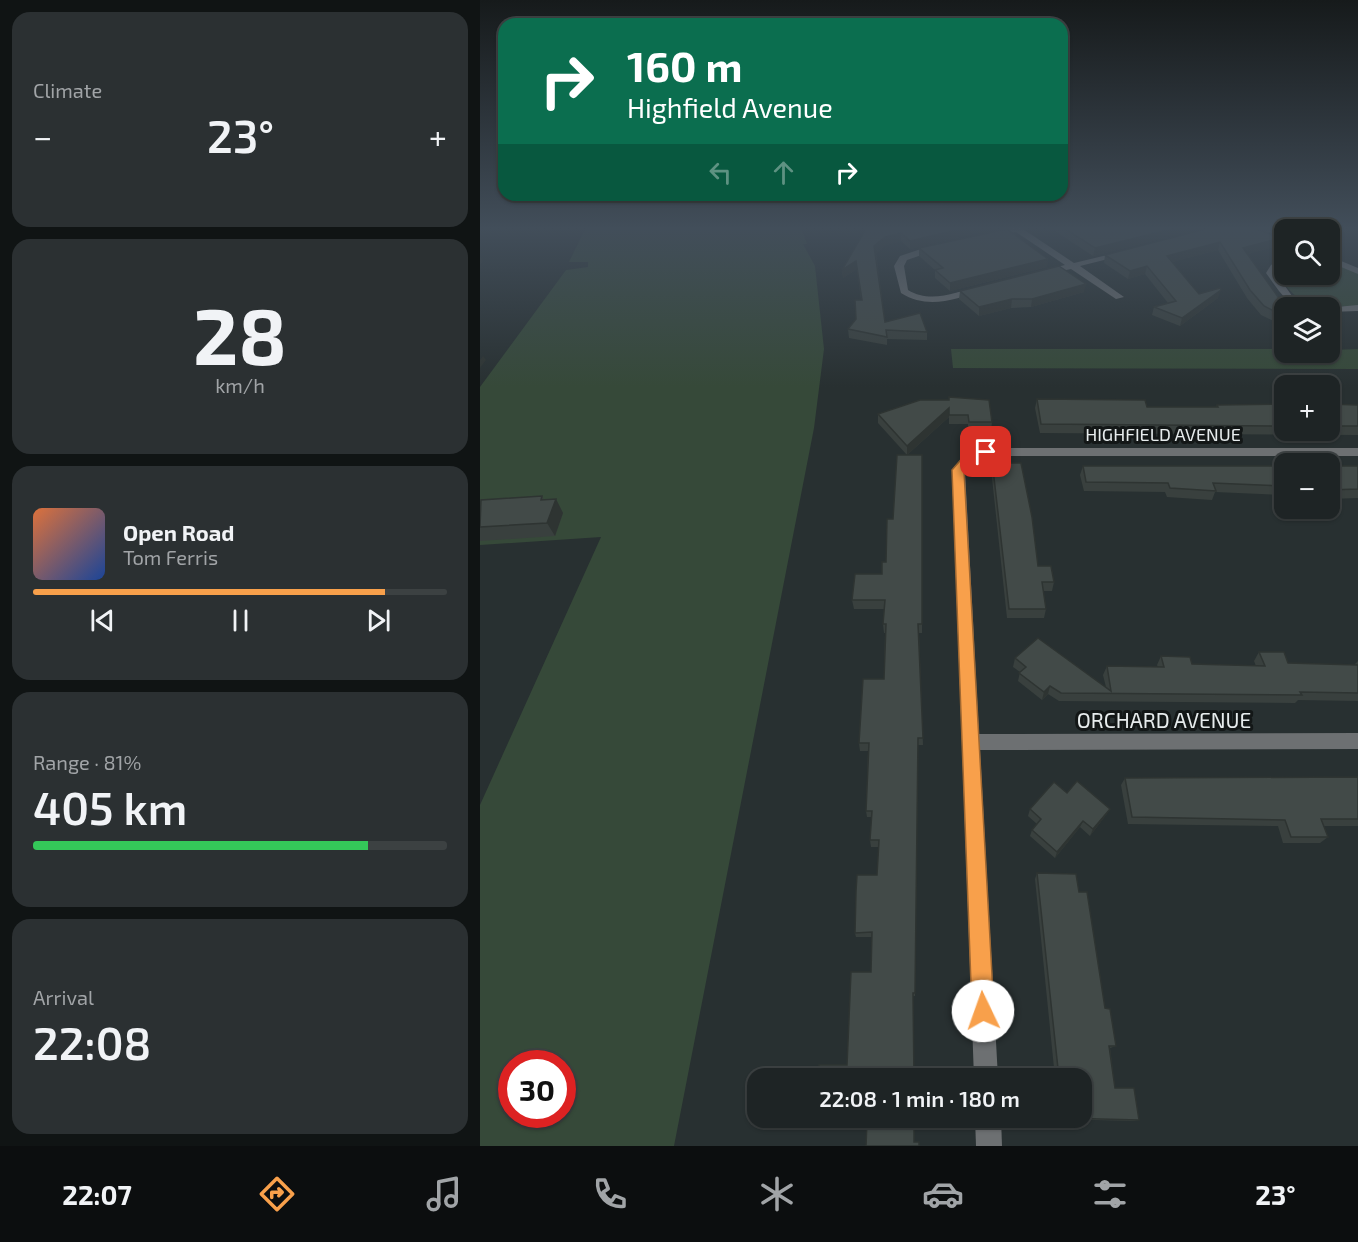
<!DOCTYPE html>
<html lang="en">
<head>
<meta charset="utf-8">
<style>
	body { margin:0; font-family:"Exo 2",sans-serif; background:#2b3032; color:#f1f3f6; height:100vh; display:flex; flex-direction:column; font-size:22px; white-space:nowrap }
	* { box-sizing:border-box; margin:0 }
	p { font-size:20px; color:#a1a4a7 }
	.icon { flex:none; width:33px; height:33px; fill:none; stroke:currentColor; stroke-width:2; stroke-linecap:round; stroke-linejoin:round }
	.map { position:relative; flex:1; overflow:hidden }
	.sheet { display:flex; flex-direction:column; gap:12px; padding:12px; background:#101414; width:480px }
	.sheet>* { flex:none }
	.banner { position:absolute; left:18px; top:18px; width:570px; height:183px; border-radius:18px; box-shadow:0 2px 4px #0004,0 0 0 2px #3c4142; background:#0b6e4f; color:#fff; overflow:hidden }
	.fabs { position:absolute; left:794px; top:219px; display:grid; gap:12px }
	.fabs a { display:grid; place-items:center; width:66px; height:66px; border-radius:12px; background:#1e2425; box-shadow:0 2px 4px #0004,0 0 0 2px #3c4142; font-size:30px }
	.speed { position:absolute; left:18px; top:1050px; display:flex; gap:12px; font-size:30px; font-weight:700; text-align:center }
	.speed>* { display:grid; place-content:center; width:78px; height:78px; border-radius:50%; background:#1e2425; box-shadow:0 2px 4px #0004,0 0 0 2px #3c4142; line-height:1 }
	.speed .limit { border:9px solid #d22; background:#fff; color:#111 }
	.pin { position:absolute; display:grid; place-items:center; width:51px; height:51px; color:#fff; margin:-26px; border-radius:12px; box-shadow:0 3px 9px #0006 }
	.me { position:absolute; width:66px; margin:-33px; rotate:357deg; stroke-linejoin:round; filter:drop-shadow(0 0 4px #0008) }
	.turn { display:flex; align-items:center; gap:21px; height:126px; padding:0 30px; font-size:27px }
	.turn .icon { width:78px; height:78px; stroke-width:2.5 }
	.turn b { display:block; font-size:42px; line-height:51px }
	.lanes { display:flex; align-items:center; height:57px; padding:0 30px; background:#0003; justify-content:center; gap:30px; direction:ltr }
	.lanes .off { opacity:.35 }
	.big { font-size:45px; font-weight:600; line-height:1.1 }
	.sheet .card { flex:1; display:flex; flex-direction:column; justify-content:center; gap:9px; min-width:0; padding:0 21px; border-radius:18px; background:#2b3032 }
	.sheet .dial { align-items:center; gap:0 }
	.dial b { font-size:78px; line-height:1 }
	.song { display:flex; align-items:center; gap:18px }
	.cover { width:72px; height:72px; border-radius:9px; background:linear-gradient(135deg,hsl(20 70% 55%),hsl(220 70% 35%)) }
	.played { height:6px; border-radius:3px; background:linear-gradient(90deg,#f8a04b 85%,#3c4142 85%) }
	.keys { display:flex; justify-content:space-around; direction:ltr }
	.heat { display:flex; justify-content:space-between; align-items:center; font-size:33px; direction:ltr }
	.charge { height:9px; border-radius:4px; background:linear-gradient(90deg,#34c759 81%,#3c4142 0) }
	.trip { position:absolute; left:267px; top:1068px; width:345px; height:60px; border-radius:18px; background:#1e2425; box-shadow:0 2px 4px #0004,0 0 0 2px #3c4142; font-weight:600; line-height:60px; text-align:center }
	.menu { display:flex; height:96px; justify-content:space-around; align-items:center; background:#0c0e0f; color:#a1a4a7 }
	.menu .icon { width:42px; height:42px }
	.menu .on { color:#f8a04b }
	.menu b { font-size:27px; color:#f1f3f6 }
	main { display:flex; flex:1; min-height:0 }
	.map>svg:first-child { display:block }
	.green { fill:#364939; fill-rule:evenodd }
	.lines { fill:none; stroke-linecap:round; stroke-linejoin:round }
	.minor { fill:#6d7072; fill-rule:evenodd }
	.wall { fill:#39403e }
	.shaded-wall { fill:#2e3432 }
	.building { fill:#424a48; stroke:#2e3432; stroke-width:1.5 }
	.route { fill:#f8a04b; stroke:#a16831; stroke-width:1.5 }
	.labels { text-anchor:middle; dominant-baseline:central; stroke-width:6; stroke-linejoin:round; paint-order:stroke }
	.street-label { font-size:18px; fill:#e7eced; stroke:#131717 }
	.near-street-label { font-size:21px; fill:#e7eced; stroke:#131717 }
</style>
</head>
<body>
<main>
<section class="sheet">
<div class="card"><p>Climate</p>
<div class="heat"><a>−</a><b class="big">23°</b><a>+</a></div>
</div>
<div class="card dial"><b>28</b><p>km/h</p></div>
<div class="card">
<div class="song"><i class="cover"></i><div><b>Open Road</b><p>Tom Ferris</p></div></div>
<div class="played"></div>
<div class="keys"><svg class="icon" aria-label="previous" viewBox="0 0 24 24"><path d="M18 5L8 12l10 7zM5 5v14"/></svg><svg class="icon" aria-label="pause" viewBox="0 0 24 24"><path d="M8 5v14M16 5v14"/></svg><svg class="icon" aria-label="next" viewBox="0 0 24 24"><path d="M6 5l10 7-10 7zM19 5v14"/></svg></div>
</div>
<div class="card"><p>Range · 81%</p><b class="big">405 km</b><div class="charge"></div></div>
<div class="card"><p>Arrival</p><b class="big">22:08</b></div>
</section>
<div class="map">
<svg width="878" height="1146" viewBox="0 0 878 1146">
	<rect width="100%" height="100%" fill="#283031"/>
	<g class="green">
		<path d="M106,227H321L327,244H323L335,266L344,349L334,428L194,1146H0V805L121,537L0,545V387L86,270L108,267V262H89ZM32,1064H82V1114H32Z"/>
		<path d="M849,262L878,273V306C833,307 824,312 796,273V269L804,264V274H849Z"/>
		<polygon points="471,349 804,349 804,352 878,349 878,369 473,368"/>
	</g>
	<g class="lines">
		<g class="minor">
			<polygon points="531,227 540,227 594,263 648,250 648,254 600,266 644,297 636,299 591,269 561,275 561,271 585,265 536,232 509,238 505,235"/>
			<polygon points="753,227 765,227 804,240 804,246"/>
			<path d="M459,243L462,244V248L427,260L424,266L428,290C451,304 476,292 500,286L505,289L503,291C475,299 448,310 421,293L414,266L420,256Z"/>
			<polygon points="849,256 878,268 878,274 849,262"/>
			<path d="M804,257V264L796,273L812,296L837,308C807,308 802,295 786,273L791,265Z"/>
			<polygon points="878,305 878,311 849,312 849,308 845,308"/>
			<polygon points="506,448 878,448 878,456 507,456 494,461 485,471 499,734 878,733 878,749 500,750 518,1078 494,1078 472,470 484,455"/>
			<polygon points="495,1118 521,1118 522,1146 496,1146"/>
		</g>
	</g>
	<g class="wall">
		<polygon points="385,227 514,227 514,229 430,249 421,241 406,245 396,253 405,322 447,332 447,340 407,339 407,345 369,338 368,329 376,319 381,300 377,269 363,278 362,270 387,228"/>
		<polygon points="569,227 728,227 613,256"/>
		<polygon points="733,227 801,238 797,246 768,254 804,308 804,326 781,315 767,298 738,250 692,262 719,294 738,298 700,326 672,315 674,307 688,303 665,274 648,279 624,263 625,255"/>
		<polygon points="772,227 832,227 836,228 835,230 804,230 804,238"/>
		<polygon points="439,248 567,267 470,291 455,278 455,270 439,256"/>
		<polygon points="480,291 604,292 551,307 531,308 499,316 479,299"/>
		<polygon points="557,399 667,407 736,407 737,405 804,404 804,430 849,430 849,404 878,405 878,435 560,433 555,408"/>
		<polygon points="440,400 512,422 511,431 488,430 488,424 469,424 469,417 427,455 398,423 398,414"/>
		<polygon points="442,455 442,633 439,633 443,745 438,745 435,996 433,996 367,1065 391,972 392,937 376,937 375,933 397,875 399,847 391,847 390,840 392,817 387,817 386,811 388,751 380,751 379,743 404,679 405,633 404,633 403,624 404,609 374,609 372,600 402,574 406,562 413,519"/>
		<polygon points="516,463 558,566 574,582 572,591 563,591 566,609 564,618 527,618 512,478 513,469 516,469"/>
		<polygon points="603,466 804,466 804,495 735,492 732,500 687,497 685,492 604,491 600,475"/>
		<polygon points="849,466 878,466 878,498 849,499"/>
		<polygon points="62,496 64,500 76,499 83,513 75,536 0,541 0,500"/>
		<polygon points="779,652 808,663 875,665 875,664 878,661 878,701 818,700 815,703 579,701 568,694 562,700 538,681 540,672 533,667 535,658 626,687 623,675 627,666 678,667 677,665 681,656 712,664 776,666 774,661"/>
		<polygon points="878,777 878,826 844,826 848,837 840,843 803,843 798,826 648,824 641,785 645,778"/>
		<polygon points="587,793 630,809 626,815 610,836 600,827 575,858 550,836 552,830 557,824 548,816 550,809"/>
		<polygon points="557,873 599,892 625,1008 636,1046 630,1048 635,1088 659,1120 653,1121 579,1119 579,1118 602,1118 602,1078 575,1078 555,879"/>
		<polygon points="434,1118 434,1142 439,1146 387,1121 338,1122 335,1121"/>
	</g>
	<g class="shaded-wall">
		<polygon points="489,227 514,227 514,229 430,249 430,241"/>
		<polygon points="700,227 728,227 613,256 615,248"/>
		<polygon points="421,233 421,241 406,245 395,254 394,246 405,237"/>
		<polygon points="801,238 797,246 761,256 763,248"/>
		<polygon points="740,242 738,250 685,264 687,256"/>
		<polygon points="0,256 3,261 0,265"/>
		<polygon points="568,259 567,267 470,291 470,283"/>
		<polygon points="376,261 377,269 363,278 362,270"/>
		<polygon points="667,266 665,274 648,279 650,271"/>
		<polygon points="606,284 604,292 551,307 552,299"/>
		<polygon points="741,290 738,298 700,326 702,318"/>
		<polygon points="532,299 531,308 499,316 499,307"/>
		<polygon points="3,356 6,360 0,368 0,360"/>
		<polygon points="469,408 469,417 427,455 427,446"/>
		<polygon points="76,499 83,513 75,536 67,523"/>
		<polygon points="570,686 568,694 562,700 564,692"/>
		<polygon points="630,809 626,815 610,836 613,829"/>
		<polygon points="603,821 600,827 575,858 577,852"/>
	</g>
	<g class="building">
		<polygon points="387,227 489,227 430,241 421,233 405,237 394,246 405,322 440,313 447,332 406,330 407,337 368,329 376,319 375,300 382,300 376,261 362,270"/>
		<polygon points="582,227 700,227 615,248"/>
		<polygon points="733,227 770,227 801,238 763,248 806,308 804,308 804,316 784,306 770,290 740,242 687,256 719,294 740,288 741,290 702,318 674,307 696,301 667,266 650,271 625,255"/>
		<polygon points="798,227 832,227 836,228 831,230 806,230"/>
		<polygon points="527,229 568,259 470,283 455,270 463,268 439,248"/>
		<polygon points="579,266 606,284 552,299 532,299 499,307 480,291"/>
		<polygon points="469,397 509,400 512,422 489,422 488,415 469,415 469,408 427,446 398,414 440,400 469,400"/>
		<polygon points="557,399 665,400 667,407 738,407 737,405 804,404 804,426 561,424"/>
		<polygon points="849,404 878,405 878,426 849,426"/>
		<polygon points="417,455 442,455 442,624 438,624 443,738 438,738 435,993 433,993 434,1078 338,1078 339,1065 367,1065 371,972 391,972 392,932 375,933 376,891 377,875 397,875 399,840 390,840 392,811 386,811 389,743 379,743 383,679 404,679 406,624 403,624 405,600 372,600 375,574 402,574 402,562 406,562 407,519 413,519"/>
		<polygon points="516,463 541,463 552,517 558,566 571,566 574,582 562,582 566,609 529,609 513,469 517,469"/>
		<polygon points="603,466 804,466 804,486 733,483 736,491 690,488 688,483 606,482"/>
		<polygon points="849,466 878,466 878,489 849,490"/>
		<polygon points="62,496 61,500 76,499 67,523 0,527 1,500"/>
		<polygon points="558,638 631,691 627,666 684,667 681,656 710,657 712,664 785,666 779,652 804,652 808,663 878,665 878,693 820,692 822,695 581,693 570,686 564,692 539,673 546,667 535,658"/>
		<polygon points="878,777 878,819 841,819 848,837 811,837 805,820 652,817 645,778"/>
		<polygon points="597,781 630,809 613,829 603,821 577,852 552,830 561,819 550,809 574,782 587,793"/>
		<polygon points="557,873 596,874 599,892 607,892 625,1008 630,1009 636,1046 629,1046 635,1088 654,1088 659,1120 583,1118 602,1118 602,1078 579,1078"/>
		<polygon points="336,1118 434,1118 434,1142 439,1142 439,1146 386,1146 387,1120 335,1121"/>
	</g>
	<linearGradient id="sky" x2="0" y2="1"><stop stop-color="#161a1b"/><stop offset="0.59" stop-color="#424e5a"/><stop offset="1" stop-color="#424e5a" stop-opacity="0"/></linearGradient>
	<rect width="878" height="387" fill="url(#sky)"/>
	<path class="route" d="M506,448L511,452C503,460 494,459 484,471L514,1011L510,1019L503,1022L495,1019L492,1011L472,470L485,455Z"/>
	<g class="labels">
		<g class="street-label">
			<text x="683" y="434">HIGHFIELD AVENUE</text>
		</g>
		<g class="near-street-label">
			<text x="684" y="719">ORCHARD AVENUE</text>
		</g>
	</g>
</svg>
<div class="fabs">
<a><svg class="icon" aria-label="search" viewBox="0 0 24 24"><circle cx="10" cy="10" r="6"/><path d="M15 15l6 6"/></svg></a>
<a><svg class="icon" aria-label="layers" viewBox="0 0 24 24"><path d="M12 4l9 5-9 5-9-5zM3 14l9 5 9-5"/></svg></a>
<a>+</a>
<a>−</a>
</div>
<div class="speed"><div class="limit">30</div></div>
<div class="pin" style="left:506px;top:452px;background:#d93025"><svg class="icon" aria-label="arrive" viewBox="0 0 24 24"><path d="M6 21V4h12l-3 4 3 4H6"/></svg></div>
<svg class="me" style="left:503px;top:1011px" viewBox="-20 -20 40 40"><circle r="19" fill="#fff"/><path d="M0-13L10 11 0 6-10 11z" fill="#f8a04b"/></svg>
<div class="trip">22:08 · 1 min · 180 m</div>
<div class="banner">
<div class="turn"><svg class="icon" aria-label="right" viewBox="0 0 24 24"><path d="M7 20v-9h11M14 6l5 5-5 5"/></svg><div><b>160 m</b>Highfield Avenue</div></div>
<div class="lanes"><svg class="icon off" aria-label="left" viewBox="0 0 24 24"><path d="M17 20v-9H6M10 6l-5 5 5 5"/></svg><svg class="icon off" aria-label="ahead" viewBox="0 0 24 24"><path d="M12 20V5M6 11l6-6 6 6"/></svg><svg class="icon" aria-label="right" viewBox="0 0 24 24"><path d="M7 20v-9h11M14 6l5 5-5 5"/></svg></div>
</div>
</div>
</main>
<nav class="menu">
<b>22:07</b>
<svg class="icon on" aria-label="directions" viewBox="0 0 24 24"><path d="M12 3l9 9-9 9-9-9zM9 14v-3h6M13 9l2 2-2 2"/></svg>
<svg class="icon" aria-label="music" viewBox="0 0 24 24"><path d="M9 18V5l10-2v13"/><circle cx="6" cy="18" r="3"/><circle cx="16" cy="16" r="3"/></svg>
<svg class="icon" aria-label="phone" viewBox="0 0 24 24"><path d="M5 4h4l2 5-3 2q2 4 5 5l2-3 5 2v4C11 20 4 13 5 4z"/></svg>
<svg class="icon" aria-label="climate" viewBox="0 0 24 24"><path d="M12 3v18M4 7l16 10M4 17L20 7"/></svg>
<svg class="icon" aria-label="car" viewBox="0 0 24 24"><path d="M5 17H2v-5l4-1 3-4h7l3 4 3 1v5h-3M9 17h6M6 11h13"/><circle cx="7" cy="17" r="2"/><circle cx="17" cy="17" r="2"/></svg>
<svg class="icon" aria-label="filters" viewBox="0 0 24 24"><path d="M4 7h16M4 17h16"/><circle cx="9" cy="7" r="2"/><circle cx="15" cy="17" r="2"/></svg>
<b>23°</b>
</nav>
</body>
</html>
